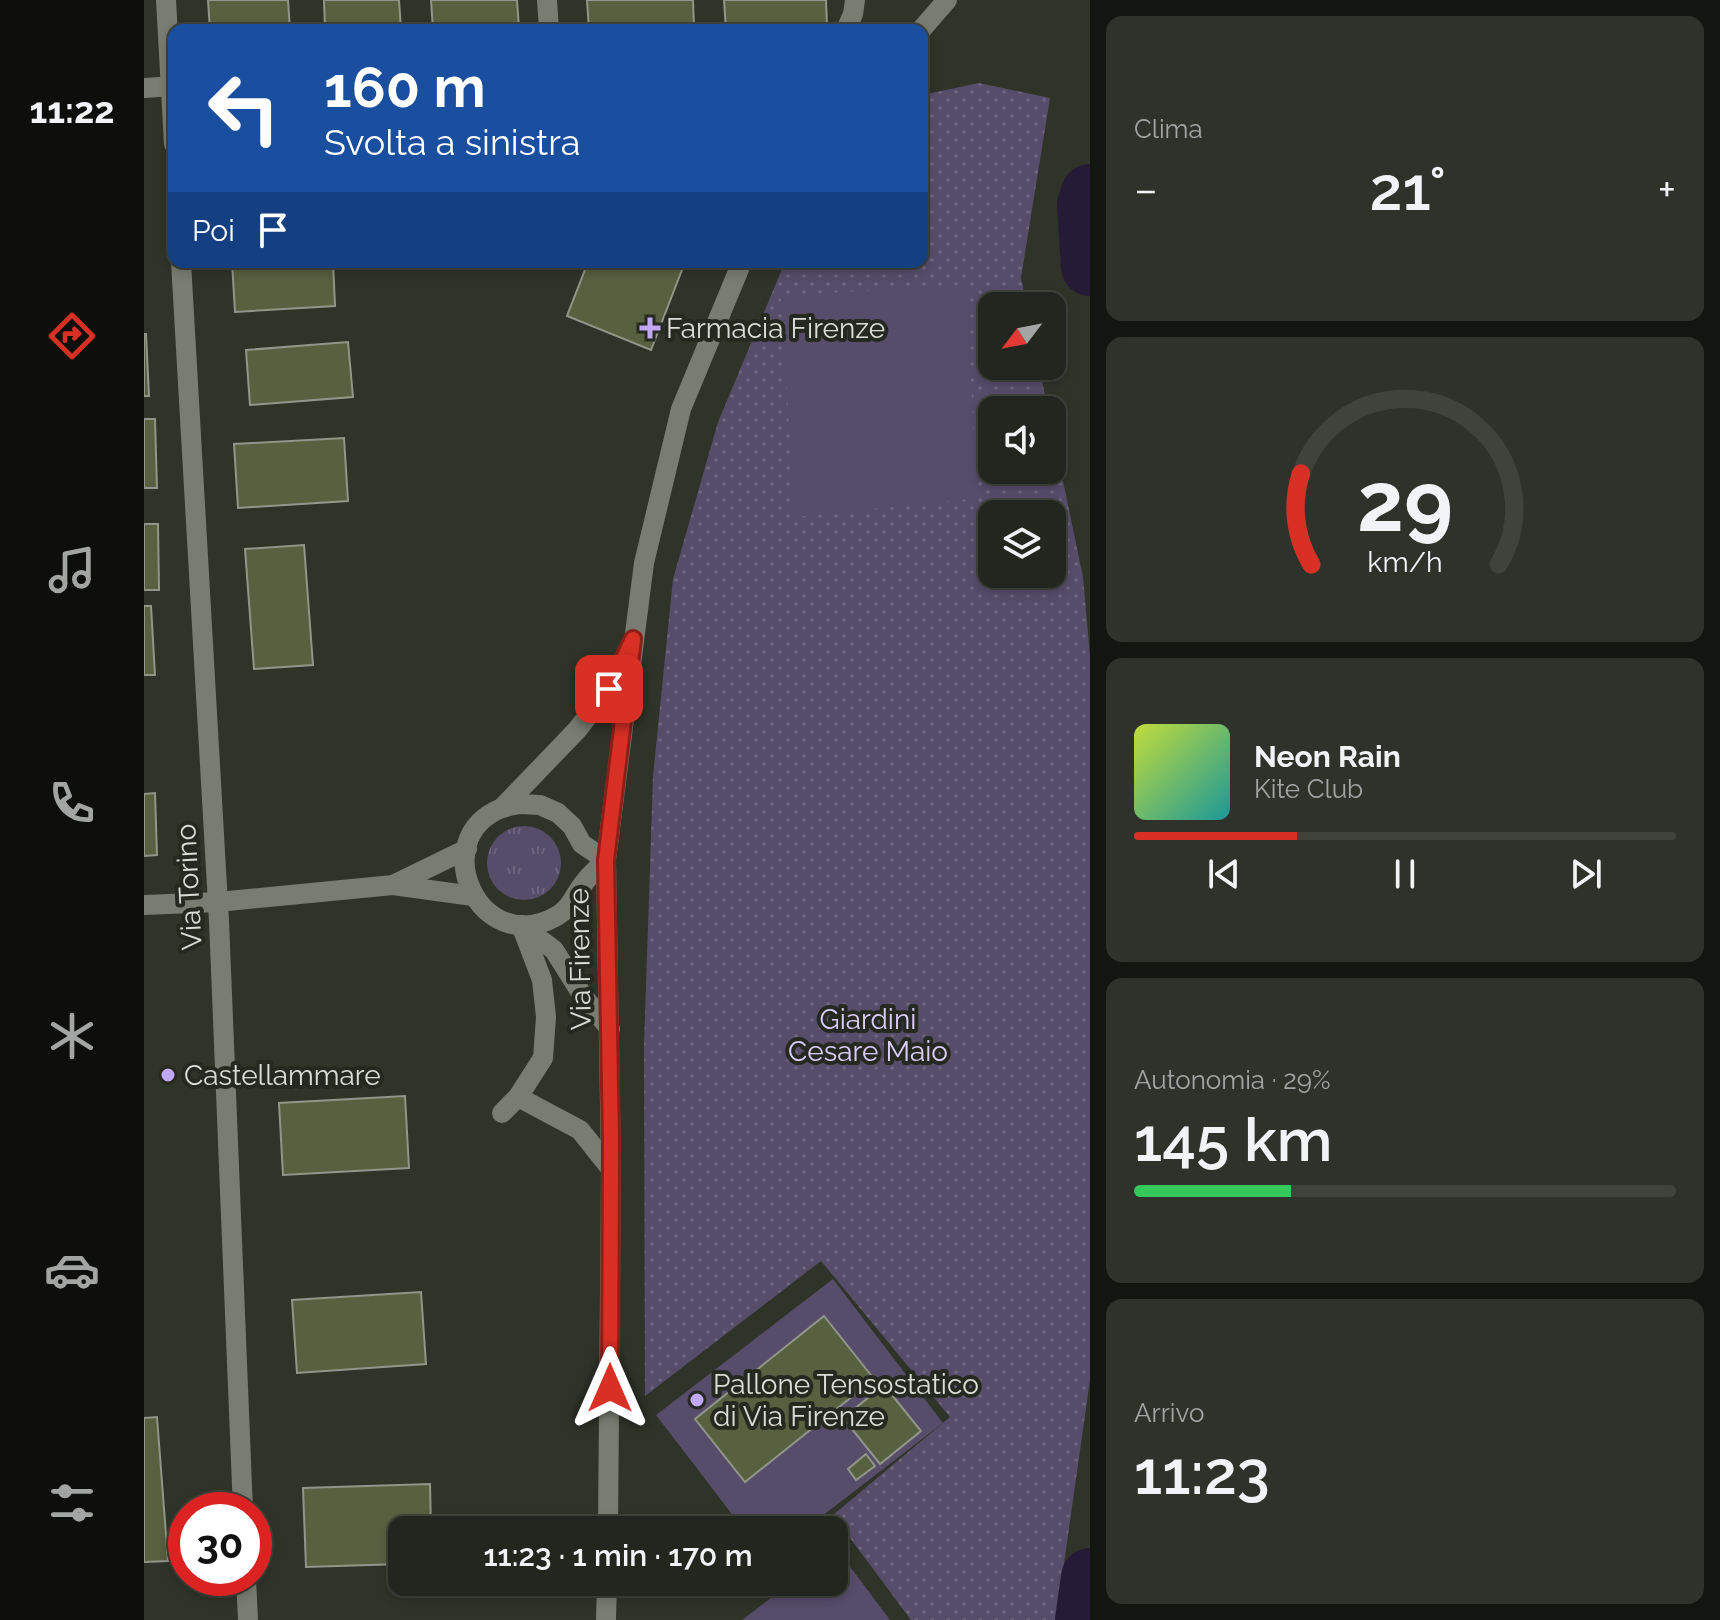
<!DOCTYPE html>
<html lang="it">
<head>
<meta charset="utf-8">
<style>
	body { margin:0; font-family:Raleway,sans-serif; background:#2f322b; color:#f1f3f6; height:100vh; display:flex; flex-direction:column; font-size:30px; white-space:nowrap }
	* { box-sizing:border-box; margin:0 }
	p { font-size:26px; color:#a3a5a4 }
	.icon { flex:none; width:44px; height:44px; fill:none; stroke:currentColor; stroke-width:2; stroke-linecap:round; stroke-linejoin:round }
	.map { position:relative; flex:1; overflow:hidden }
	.panel { display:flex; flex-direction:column; gap:16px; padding:16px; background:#131510; width:630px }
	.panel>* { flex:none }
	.hud { position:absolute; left:24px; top:24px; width:760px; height:244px; border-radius:16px; box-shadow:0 4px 12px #0003,0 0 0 2px #40433c; background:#1a4fa0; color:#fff; overflow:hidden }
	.needle { width:52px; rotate:238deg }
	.controls { position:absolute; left:834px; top:292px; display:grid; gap:16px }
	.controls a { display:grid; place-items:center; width:88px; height:88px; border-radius:16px; background:#23261e; box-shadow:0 4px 12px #0003,0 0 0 2px #40433c; font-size:40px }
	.speed { position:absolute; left:24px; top:1492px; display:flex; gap:16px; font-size:40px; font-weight:700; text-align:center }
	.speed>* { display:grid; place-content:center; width:104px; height:104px; border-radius:50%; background:#23261e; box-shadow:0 4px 12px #0003,0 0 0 2px #40433c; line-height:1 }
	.speed .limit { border:12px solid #d22; background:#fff; color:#111 }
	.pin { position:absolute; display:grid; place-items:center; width:68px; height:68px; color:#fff; margin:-34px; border-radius:16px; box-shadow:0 4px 12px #0006 }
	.me { position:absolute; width:88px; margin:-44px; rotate:0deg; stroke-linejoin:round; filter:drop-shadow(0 0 6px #0008) }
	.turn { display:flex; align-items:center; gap:28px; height:168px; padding:0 24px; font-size:36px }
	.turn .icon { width:104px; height:104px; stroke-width:2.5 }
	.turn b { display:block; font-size:56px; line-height:68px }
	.then { display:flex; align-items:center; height:76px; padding:0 24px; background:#0003; gap:16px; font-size:30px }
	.big { font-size:60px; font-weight:600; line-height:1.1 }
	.panel .card { flex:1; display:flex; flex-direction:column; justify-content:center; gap:12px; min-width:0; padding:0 28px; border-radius:16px; background:#2f322b }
	.panel .dial { align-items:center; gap:0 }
	.dial svg { height:208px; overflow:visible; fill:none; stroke:#40433c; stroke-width:7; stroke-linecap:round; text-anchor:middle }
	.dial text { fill:#f1f3f6; stroke:none }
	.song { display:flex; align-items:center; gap:24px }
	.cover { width:96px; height:96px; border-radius:12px; background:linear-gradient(135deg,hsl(70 70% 55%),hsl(180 70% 35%)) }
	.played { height:8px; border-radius:4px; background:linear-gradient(90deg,#d93025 30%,#40433c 30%) }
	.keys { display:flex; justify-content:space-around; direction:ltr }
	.heat { display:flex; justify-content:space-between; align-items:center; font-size:44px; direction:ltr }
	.charge { height:12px; border-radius:6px; background:linear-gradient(90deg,#34c759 29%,#40433c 0) }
	.trip { position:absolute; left:244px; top:1516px; width:460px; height:80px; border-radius:16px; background:#23261e; box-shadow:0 4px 12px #0003,0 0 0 2px #40433c; font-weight:600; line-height:80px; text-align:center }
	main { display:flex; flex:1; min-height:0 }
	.dock { display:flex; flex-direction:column; width:144px; justify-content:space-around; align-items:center; background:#0e0f0c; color:#a3a5a4 }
	.dock .icon { width:56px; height:56px }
	.dock .on { color:#d93025 }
	.dock b { font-size:36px; color:#f1f3f6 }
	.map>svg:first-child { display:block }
	.grass { fill:url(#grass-tufts) }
	.park { fill:url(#park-dots); fill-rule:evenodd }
	.pitch { fill:#564d6b; fill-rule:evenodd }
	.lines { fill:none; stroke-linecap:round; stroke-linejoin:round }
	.river { stroke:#251b37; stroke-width:58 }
	.building { fill:#57603f; stroke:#92968a; stroke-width:2 }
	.street { stroke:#797d71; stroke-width:20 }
	.route-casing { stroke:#8d1f18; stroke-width:20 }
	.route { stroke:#d93025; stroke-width:14 }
	.poi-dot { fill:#c0a8f4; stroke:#26291f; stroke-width:3 }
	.labels { text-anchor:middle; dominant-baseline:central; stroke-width:8; stroke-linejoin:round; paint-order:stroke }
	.poi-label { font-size:28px; fill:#dadcd6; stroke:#26291f; text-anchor:start }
	.street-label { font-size:28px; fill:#dadcd6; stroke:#26291f }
	.park-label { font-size:28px; fill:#dacdfc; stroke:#26291f }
</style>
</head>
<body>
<main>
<nav class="dock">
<b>11:22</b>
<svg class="icon on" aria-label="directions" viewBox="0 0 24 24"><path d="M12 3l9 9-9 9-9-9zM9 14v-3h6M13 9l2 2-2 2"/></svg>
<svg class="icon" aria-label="music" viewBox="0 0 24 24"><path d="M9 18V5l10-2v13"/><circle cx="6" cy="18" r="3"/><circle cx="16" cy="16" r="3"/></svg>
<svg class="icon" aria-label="phone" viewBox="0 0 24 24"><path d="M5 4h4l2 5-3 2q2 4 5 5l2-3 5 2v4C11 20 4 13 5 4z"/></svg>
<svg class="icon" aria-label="climate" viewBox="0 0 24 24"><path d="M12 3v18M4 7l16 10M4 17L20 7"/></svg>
<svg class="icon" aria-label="car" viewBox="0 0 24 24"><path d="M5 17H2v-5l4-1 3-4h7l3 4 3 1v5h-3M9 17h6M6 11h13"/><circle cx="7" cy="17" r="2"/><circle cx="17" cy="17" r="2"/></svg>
<svg class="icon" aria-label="filters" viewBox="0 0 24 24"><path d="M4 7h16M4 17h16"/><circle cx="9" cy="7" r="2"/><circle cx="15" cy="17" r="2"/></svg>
</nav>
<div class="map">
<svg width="946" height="1620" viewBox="0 0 946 1620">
	<defs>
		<pattern id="grass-tufts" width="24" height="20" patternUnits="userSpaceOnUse" patternTransform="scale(2)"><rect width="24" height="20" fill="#564d6b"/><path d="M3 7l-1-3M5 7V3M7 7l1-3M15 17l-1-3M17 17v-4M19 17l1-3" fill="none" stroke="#6e667f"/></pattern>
		<pattern id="park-dots" width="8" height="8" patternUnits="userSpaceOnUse" patternTransform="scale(2)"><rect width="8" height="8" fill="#564d6b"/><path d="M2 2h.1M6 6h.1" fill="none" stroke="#6e667f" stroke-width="1.8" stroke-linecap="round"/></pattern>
	</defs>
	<rect width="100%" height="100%" fill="#2f3328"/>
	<circle class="grass" cx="380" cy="863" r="37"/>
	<path class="park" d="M835,83L906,98L877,278L883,306H848V366H895L904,410H848V470H908V428L939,577L946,656V1380L912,1620H767L689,1515L806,1417L677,1261L501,1396L500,1046L509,776L529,579L574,422L641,262H778V95ZM848,514H908V574H848Z"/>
	<g class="pitch">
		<polygon points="822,285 833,498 651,517 637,296"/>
		<path d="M689,1279L799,1423L660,1530H600L512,1415ZM680,1316L730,1379L601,1482L551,1419ZM700,1418L776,1431L736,1464ZM722,1455L731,1466L712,1480L704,1469Z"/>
		<polygon points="692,1548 746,1620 598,1620 648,1582 690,1582 690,1550"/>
	</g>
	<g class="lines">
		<g class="river">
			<polyline points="946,193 942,205 946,267"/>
			<polyline points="940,1620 946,1577"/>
		</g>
	</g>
	<g class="building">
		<polygon points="64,0 144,0 146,30 66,30"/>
		<polygon points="180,0 255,0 257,30 181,30"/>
		<polygon points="287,0 373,0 375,28 344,30 289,30"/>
		<polygon points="443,0 549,0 550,28 445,30"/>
		<polygon points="580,0 682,0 683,26 582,30"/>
		<polygon points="88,262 189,262 191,306 91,312"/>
		<polygon points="444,262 541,262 507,350 423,316"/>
		<polygon points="0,334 2,334 5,396 0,396"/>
		<polygon points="204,342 209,397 106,405 102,350"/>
		<polygon points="0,419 11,419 13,488 0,488"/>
		<polygon points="200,438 204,501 94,508 90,444"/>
		<polygon points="0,524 14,524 15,590 0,590"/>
		<polygon points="160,545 169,665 110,669 101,549"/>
		<polygon points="0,606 7,606 11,675 0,675"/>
		<polygon points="11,793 13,855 0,856 0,794"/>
		<polygon points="261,1096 265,1168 139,1175 135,1103"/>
		<polygon points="277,1292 282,1364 153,1373 148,1300"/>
		<polygon points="680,1316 730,1379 601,1482 551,1419"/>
		<polygon points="740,1385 777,1431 736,1464 699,1418"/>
		<polygon points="13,1417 24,1561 0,1562 0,1418"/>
		<polygon points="722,1454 731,1466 712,1480 704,1469"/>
		<polygon points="286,1484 287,1530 258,1530 258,1564 162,1567 159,1488"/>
	</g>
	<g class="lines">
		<g class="street">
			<polyline points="22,0 30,144"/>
			<polyline points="403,0 405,30"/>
			<polyline points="702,30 709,14 711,0"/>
			<polyline points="777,30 803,0"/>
			<polyline points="0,88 30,86"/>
			<polyline points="37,262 75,921 99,1510"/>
			<path d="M376,804L396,805L414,813L428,826L438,844L462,860C455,868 446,874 440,883C430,895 428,907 413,916C335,960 281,838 358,808C364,806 371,805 376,804Z"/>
			<polyline points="358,808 433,730 465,689 481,657"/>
			<polyline points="249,885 323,849"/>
			<polyline points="0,905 74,902 249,885 329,896"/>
			<polyline points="377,925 410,950 439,996 466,1029"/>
			<polyline points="374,1097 436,1130 467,1169"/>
			<polyline points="358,1113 374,1097 399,1058 402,1017 398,980 377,925"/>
			<polyline points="464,1530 467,1169 462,860 500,563 537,409 598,262"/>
			<polyline points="102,1578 104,1620"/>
			<polyline points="462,1620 463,1582"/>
		</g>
	</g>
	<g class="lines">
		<g class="route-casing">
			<polyline id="route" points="465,689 489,639 462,860 467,1141 466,1388"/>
		</g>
		<use href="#route" class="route"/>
	</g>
	<g class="poi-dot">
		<path d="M502 316h8v8h8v8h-8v8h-8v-8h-8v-8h8z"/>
		<circle cx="24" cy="1075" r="8"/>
		<circle cx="553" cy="1400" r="8"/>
	</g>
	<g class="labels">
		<g class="poi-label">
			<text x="522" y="328">Farmacia Firenze</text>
			<text x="40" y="1075">Castellammare</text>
			<text x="569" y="1384">Pallone Tensostatico<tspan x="569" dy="32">di Via Firenze</tspan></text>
		</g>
		<g class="street-label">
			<text transform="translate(45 887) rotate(-93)">Via Torino</text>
			<text transform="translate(436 959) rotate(-91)">Via Firenze</text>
		</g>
		<g class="park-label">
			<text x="724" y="1019">Giardini<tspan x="724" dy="32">Cesare Maio</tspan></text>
		</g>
	</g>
</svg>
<div class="controls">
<a><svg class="needle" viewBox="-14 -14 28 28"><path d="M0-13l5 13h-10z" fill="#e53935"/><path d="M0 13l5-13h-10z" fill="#a3a5a4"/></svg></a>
<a><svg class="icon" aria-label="sound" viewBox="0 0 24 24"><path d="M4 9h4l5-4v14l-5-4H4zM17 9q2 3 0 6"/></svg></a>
<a><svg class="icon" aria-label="layers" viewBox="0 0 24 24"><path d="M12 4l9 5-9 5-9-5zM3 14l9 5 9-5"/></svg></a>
</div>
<div class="speed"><div class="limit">30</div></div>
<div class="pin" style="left:465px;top:689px;background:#d93025"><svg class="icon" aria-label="arrive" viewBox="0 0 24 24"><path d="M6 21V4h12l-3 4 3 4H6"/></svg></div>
<svg class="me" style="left:466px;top:1388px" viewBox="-20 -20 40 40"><path d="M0-17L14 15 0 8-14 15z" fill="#d93025" stroke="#fff" stroke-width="4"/></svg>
<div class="trip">11:23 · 1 min · 170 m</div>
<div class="hud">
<div class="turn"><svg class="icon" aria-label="left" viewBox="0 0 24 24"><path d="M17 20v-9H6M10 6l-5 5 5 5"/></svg><div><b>160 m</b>Svolta a sinistra</div></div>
<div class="then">Poi<svg class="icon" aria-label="arrive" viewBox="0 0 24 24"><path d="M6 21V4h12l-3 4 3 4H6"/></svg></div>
</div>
</div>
<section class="panel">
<div class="card"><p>Clima</p>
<div class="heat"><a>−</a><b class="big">21°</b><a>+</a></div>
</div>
<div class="card dial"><svg viewBox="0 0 100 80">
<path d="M14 69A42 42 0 1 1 86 69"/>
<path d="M14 69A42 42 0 0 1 10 34" stroke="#d93025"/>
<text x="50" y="56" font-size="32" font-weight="700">29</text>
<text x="50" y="72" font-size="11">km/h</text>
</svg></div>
<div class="card">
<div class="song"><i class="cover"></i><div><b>Neon Rain</b><p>Kite Club</p></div></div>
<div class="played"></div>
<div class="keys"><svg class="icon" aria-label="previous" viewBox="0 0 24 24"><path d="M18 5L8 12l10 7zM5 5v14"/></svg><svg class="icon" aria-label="pause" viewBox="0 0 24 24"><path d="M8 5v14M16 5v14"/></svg><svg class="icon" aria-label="next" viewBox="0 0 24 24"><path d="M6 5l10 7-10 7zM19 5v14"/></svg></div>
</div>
<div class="card"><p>Autonomia · 29%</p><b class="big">145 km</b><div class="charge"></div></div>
<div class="card"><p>Arrivo</p><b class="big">11:23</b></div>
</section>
</main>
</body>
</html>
